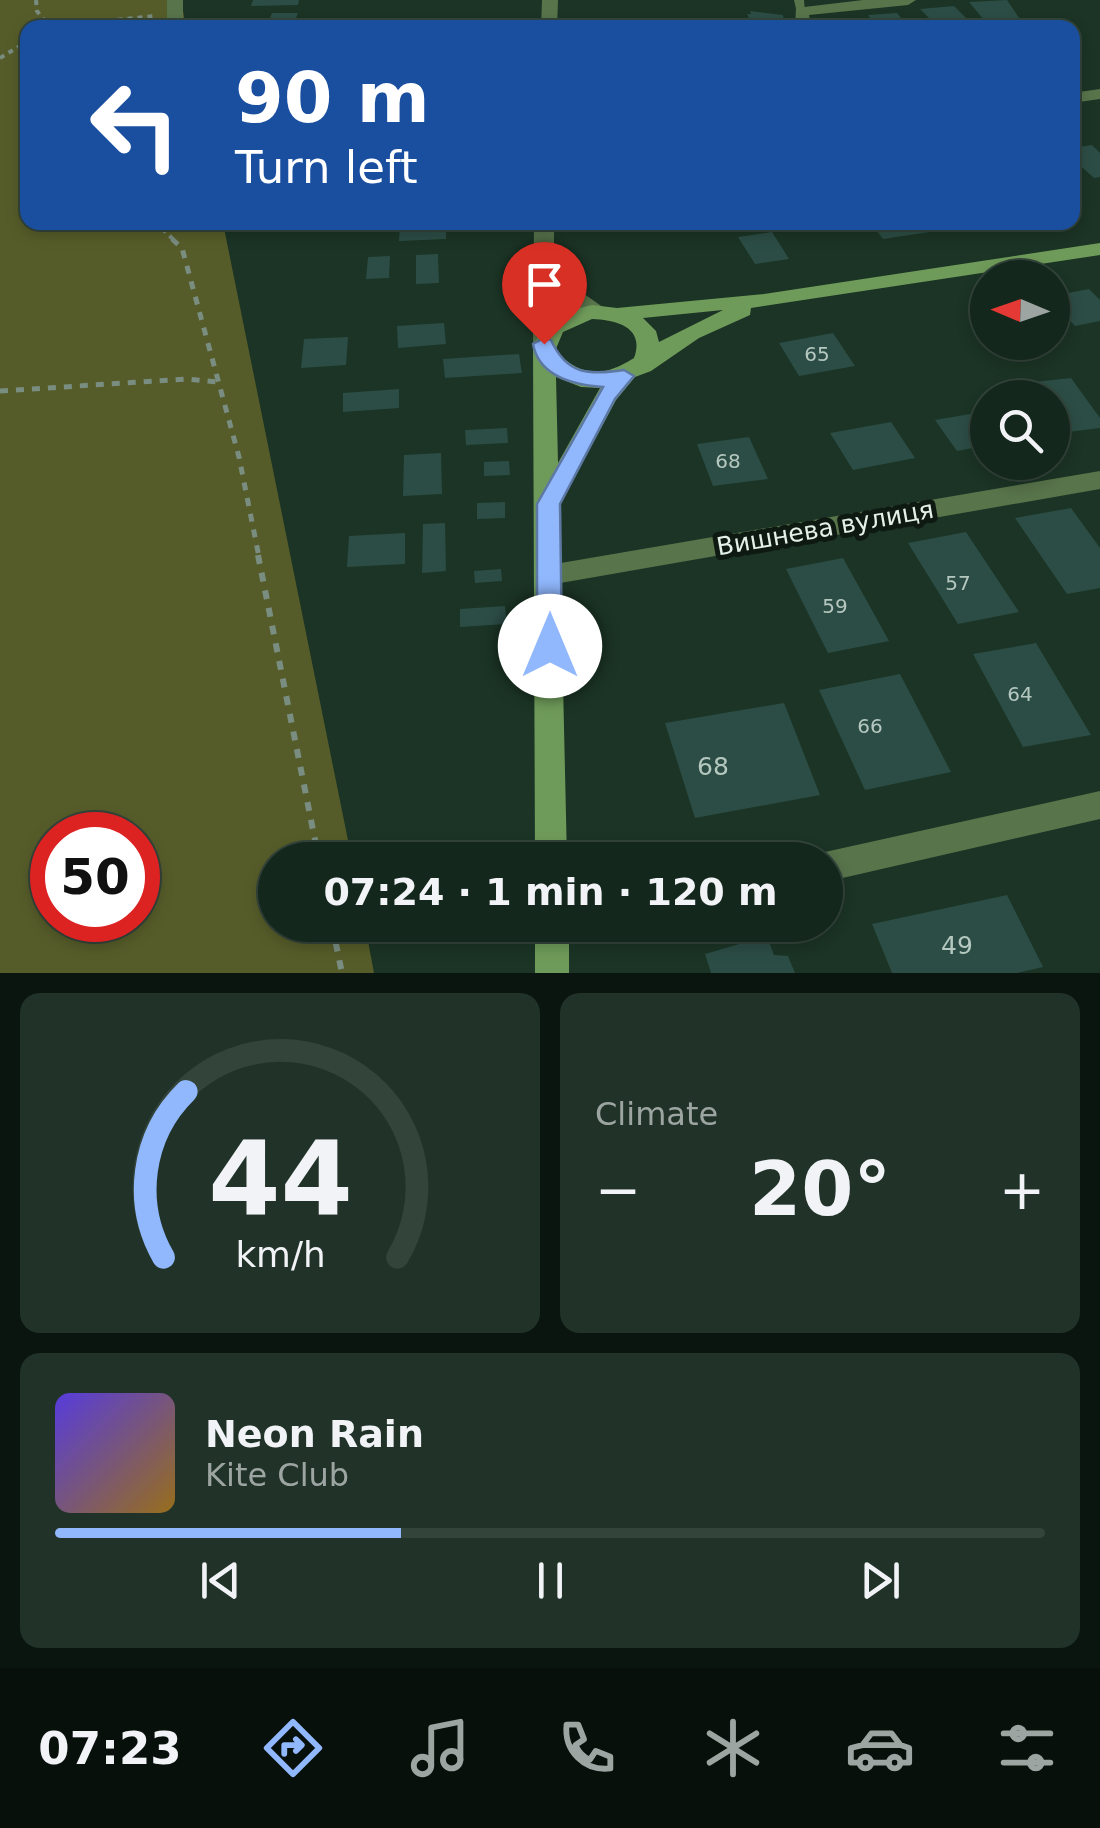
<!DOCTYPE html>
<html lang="en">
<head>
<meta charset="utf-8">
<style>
	body { margin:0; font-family:"DejaVu Sans",sans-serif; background:#213329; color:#f1f3f6; height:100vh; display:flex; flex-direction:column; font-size:38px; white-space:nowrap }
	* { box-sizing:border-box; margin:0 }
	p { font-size:32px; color:#9da5a3 }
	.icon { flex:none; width:55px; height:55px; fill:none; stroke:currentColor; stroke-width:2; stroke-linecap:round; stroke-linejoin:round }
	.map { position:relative; height:973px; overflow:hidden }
	.drawer { display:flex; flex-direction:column; gap:20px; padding:20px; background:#0b150f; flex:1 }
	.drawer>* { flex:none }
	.top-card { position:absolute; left:20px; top:20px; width:1060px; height:210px; border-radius:20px; box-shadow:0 5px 15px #0003,0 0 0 2px #33443b; background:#1a4fa0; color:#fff; overflow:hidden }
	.needle { width:65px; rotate:272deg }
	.controls { position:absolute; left:970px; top:260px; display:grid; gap:20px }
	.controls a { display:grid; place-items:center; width:100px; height:100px; border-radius:50%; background:#14271c; box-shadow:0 5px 15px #0003,0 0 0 2px #33443b; font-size:50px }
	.speed { position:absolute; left:30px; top:812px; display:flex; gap:20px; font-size:50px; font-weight:700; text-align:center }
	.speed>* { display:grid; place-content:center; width:130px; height:130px; border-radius:50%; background:#14271c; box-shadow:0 5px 15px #0003,0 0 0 2px #33443b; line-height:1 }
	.speed .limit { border:15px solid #d22; background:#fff; color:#111 }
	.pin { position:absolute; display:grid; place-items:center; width:85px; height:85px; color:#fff; margin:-102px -42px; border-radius:50% 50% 50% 0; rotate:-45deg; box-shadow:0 0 10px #0007 }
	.pin .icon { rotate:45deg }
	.me { position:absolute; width:110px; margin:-55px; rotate:0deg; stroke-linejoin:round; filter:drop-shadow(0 0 8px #0008) }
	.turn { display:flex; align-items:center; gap:35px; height:210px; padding:0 50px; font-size:45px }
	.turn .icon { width:130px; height:130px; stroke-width:2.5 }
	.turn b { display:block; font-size:70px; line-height:85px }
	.big { font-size:75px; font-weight:600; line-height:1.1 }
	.drawer .tile { flex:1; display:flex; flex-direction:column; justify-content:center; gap:15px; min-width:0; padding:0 35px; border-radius:20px; background:#213329 }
	.drawer .dial { align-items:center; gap:0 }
	.dial svg { height:260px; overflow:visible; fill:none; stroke:#33443b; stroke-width:7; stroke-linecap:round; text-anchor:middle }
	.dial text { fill:#f1f3f6; stroke:none }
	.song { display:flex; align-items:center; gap:30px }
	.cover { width:120px; height:120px; border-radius:15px; background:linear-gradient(135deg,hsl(250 70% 55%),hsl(40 70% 35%)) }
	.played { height:10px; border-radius:5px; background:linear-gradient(90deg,#91b8fd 35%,#33443b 35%) }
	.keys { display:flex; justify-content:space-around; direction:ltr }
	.heat { display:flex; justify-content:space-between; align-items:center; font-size:55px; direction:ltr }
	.drawer .tiles { flex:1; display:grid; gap:20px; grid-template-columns:1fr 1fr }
	.tile:last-child { grid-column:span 2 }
	.trip { position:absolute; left:258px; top:842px; width:585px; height:100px; border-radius:50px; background:#14271c; box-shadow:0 5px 15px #0003,0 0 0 2px #33443b; font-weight:600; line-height:100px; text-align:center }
	.tabs { display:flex; height:160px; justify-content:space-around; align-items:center; background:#08100b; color:#9da5a3 }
	.tabs .icon { width:70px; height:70px }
	.tabs .active { color:#91b8fd }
	.tabs b { font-size:45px; color:#f1f3f6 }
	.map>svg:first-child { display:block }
	.green { fill:#565c29; fill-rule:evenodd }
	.building { fill:#2c4d45 }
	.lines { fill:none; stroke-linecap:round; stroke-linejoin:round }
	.path-far2 { stroke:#7a8d81; stroke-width:4; stroke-dasharray:5 5; stroke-linecap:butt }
	.path-far1 { stroke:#7a8d81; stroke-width:5; stroke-dasharray:8 8; stroke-linecap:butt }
	.path { stroke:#7a8d81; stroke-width:6; stroke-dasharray:9 9; stroke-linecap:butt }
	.lane { fill:#58744b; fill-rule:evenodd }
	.street { fill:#58744b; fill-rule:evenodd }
	.secondary { fill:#6f9b5a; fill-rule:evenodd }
	.route { fill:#91b8fd; stroke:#5e78a4; stroke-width:2.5 }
	.labels { text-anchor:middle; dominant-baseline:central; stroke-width:10; stroke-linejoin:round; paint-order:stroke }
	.number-label { font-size:20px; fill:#b5c8bf }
	.street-label { font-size:25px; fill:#e3f1e8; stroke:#0e1912 }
	.near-number-label { font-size:25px; fill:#b5c8bf }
</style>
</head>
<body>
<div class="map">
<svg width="1100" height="973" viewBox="0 0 1100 973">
	<rect width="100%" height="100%" fill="#1b3425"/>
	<path class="green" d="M0,0H181L186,27L28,28V222L223,223L352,860H275V925H365L374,973H0ZM52,835H138V920H52Z"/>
	<g class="building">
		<polygon points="253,0 299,0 298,5 251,6"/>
		<polygon points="1007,0 1022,22 984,20 969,2"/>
		<polygon points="954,6 968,20 934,23 920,9"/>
		<polygon points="750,11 783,15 784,22 752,24 747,14 751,14"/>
		<polygon points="272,13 298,13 293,26 267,26"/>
		<polygon points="897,13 909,28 877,28 868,15"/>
		<polygon points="1092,145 1100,153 1100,177 1094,178 1072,158 1072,148"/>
		<polygon points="870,222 922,222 930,232 883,239"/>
		<polygon points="446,224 446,239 399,241 400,225"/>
		<polygon points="772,232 789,259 755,264 738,237"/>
		<polygon points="438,254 439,283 416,284 416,255"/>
		<polygon points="390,256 389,278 366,279 368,257"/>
		<polygon points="1089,289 1100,300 1100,321 1075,326 1052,301 1052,296"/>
		<polygon points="988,308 988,334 970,311"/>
		<polygon points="444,323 446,344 398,348 397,326"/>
		<polygon points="833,333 855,366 799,376 779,343"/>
		<polygon points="348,337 346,365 301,368 304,339"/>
		<polygon points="519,354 522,373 445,378 443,359"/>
		<polygon points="1071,378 1100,418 1100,428 1052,434 1052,398 1017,398 1008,385"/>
		<polygon points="399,389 399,408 343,412 343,393"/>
		<polygon points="988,411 988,445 957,451 935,420"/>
		<polygon points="891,422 915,458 853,470 830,433"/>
		<polygon points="507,428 508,443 466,445 465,430"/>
		<polygon points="749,437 768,479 713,486 697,444"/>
		<polygon points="441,453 442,494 403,496 404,455"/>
		<polygon points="509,461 510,475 484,476 484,462"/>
		<polygon points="505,502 505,518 477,519 477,503"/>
		<polygon points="1071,508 1100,548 1100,588 1067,594 1015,518"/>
		<polygon points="445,523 446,571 422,573 423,524"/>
		<polygon points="966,532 1019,612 958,624 908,543"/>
		<polygon points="405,533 405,564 347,567 349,536"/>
		<polygon points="843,558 889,641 828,653 786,569"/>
		<polygon points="501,569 502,581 475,583 474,571"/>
		<polygon points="505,606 507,624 460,627 460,609"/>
		<polygon points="1036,643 1091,735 1023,747 973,654"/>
		<polygon points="900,674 951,772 865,790 819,690"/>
		<polygon points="784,703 820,795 695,818 665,723"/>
		<polygon points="1007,895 1043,967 1017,973 892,973 872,924"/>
		<polygon points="767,936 774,955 788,956 795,973 711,973 705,954"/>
	</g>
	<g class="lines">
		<g class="path-far2">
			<polyline points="36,0 37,11 49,27 154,16"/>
			<polyline points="0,58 28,41"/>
			<polyline points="155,222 175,241"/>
		</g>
		<g class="path-far1">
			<polyline points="172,239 182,248 239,457 259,557"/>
			<polyline points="0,391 187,379 218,382"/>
		</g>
		<g class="path">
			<polyline points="258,555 319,860"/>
			<polyline points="332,925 342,973"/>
		</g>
		<polygon class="lane" points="794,0 804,0 805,13 797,13"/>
		<g class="street">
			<rect x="167" y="0" width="16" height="28"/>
			<polygon points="542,0 558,0 557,28 541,28"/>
			<polygon points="863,0 916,0 908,5 809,15 811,28 795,28 796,8"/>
			<polygon points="1100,89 1100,99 1072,103 1072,93"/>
			<polygon points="534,222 554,222 554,263 574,287 610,312 607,317 599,319 582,312 555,291 555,345 544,352 533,345"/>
			<polygon points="1100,471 1100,489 549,585 540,582 536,575 540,568 549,565"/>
			<polygon points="1100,791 1100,819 825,882 825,860 812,860 825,852"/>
		</g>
		<g class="secondary">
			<path d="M1100,243V255L751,308L750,315L699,338L651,371L635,377L616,400L559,506L567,860H535L533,345L547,323L564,312L592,305L617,308L764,294ZM723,310L659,342L656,331L643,318ZM592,319C618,320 645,328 634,358C602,378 582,377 555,351L563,332ZM556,377L581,387L600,388L558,463Z"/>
			<rect x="535" y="925" width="34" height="48"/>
		</g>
	</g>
	<path class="route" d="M544,338L551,340C567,375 588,375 624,370L634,376L615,399L560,504L562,646L559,654L550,657L540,654L537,646V504L603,387C574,385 539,377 533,344Z"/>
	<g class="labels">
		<g class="number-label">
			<text x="817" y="354">65</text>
			<text x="728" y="461">68</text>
			<text x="958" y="583">57</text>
			<text x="835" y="606">59</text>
			<text x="1020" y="694">64</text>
			<text x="870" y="726">66</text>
		</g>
		<g class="street-label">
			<text transform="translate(825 528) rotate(-10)">Вишнева вулиця</text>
		</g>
		<g class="near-number-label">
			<text x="713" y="766">68</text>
			<text x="957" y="945">49</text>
		</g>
	</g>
</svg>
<div class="controls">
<a><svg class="needle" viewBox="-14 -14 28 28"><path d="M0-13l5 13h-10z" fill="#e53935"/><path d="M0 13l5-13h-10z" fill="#9da5a3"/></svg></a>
<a><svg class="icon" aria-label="search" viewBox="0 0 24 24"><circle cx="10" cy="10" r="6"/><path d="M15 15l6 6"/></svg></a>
</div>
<div class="speed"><div class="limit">50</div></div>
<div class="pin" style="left:544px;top:344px;background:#d93025"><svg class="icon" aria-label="arrive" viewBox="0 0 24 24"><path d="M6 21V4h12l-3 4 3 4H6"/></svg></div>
<svg class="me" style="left:550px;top:646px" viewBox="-20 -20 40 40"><circle r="19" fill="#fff"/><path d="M0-13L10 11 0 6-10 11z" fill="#91b8fd"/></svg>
<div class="trip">07:24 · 1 min · 120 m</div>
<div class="top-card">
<div class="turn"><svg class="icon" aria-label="left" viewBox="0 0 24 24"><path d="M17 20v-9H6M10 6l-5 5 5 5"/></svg><div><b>90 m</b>Turn left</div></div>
</div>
</div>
<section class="drawer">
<div class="tiles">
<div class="tile dial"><svg viewBox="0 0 100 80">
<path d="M14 69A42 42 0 1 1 86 69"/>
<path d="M14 69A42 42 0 0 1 21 18" stroke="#91b8fd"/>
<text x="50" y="56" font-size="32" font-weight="700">44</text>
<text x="50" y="72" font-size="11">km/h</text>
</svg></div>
<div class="tile"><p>Climate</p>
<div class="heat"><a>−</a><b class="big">20°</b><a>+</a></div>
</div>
<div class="tile">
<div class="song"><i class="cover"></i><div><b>Neon Rain</b><p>Kite Club</p></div></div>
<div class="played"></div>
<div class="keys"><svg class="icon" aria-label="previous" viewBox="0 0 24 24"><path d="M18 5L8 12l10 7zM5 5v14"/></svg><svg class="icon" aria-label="pause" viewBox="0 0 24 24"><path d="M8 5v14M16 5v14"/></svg><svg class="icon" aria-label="next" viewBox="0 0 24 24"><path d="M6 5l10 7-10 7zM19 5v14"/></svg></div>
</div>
</div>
</section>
<nav class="tabs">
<b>07:23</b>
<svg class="icon active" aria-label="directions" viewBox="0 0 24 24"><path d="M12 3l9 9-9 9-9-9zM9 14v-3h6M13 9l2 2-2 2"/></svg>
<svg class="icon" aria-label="music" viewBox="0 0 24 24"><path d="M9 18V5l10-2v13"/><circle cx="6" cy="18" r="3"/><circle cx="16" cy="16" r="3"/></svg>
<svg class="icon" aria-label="phone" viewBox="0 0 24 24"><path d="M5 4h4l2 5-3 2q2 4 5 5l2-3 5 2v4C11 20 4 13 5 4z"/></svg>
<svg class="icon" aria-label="climate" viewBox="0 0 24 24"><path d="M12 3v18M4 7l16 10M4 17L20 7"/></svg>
<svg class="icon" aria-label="car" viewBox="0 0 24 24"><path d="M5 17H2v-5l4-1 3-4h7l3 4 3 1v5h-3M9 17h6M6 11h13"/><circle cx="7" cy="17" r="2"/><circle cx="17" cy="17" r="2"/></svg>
<svg class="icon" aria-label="filters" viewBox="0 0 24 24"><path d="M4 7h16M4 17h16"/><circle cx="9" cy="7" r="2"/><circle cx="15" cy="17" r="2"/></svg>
</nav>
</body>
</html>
